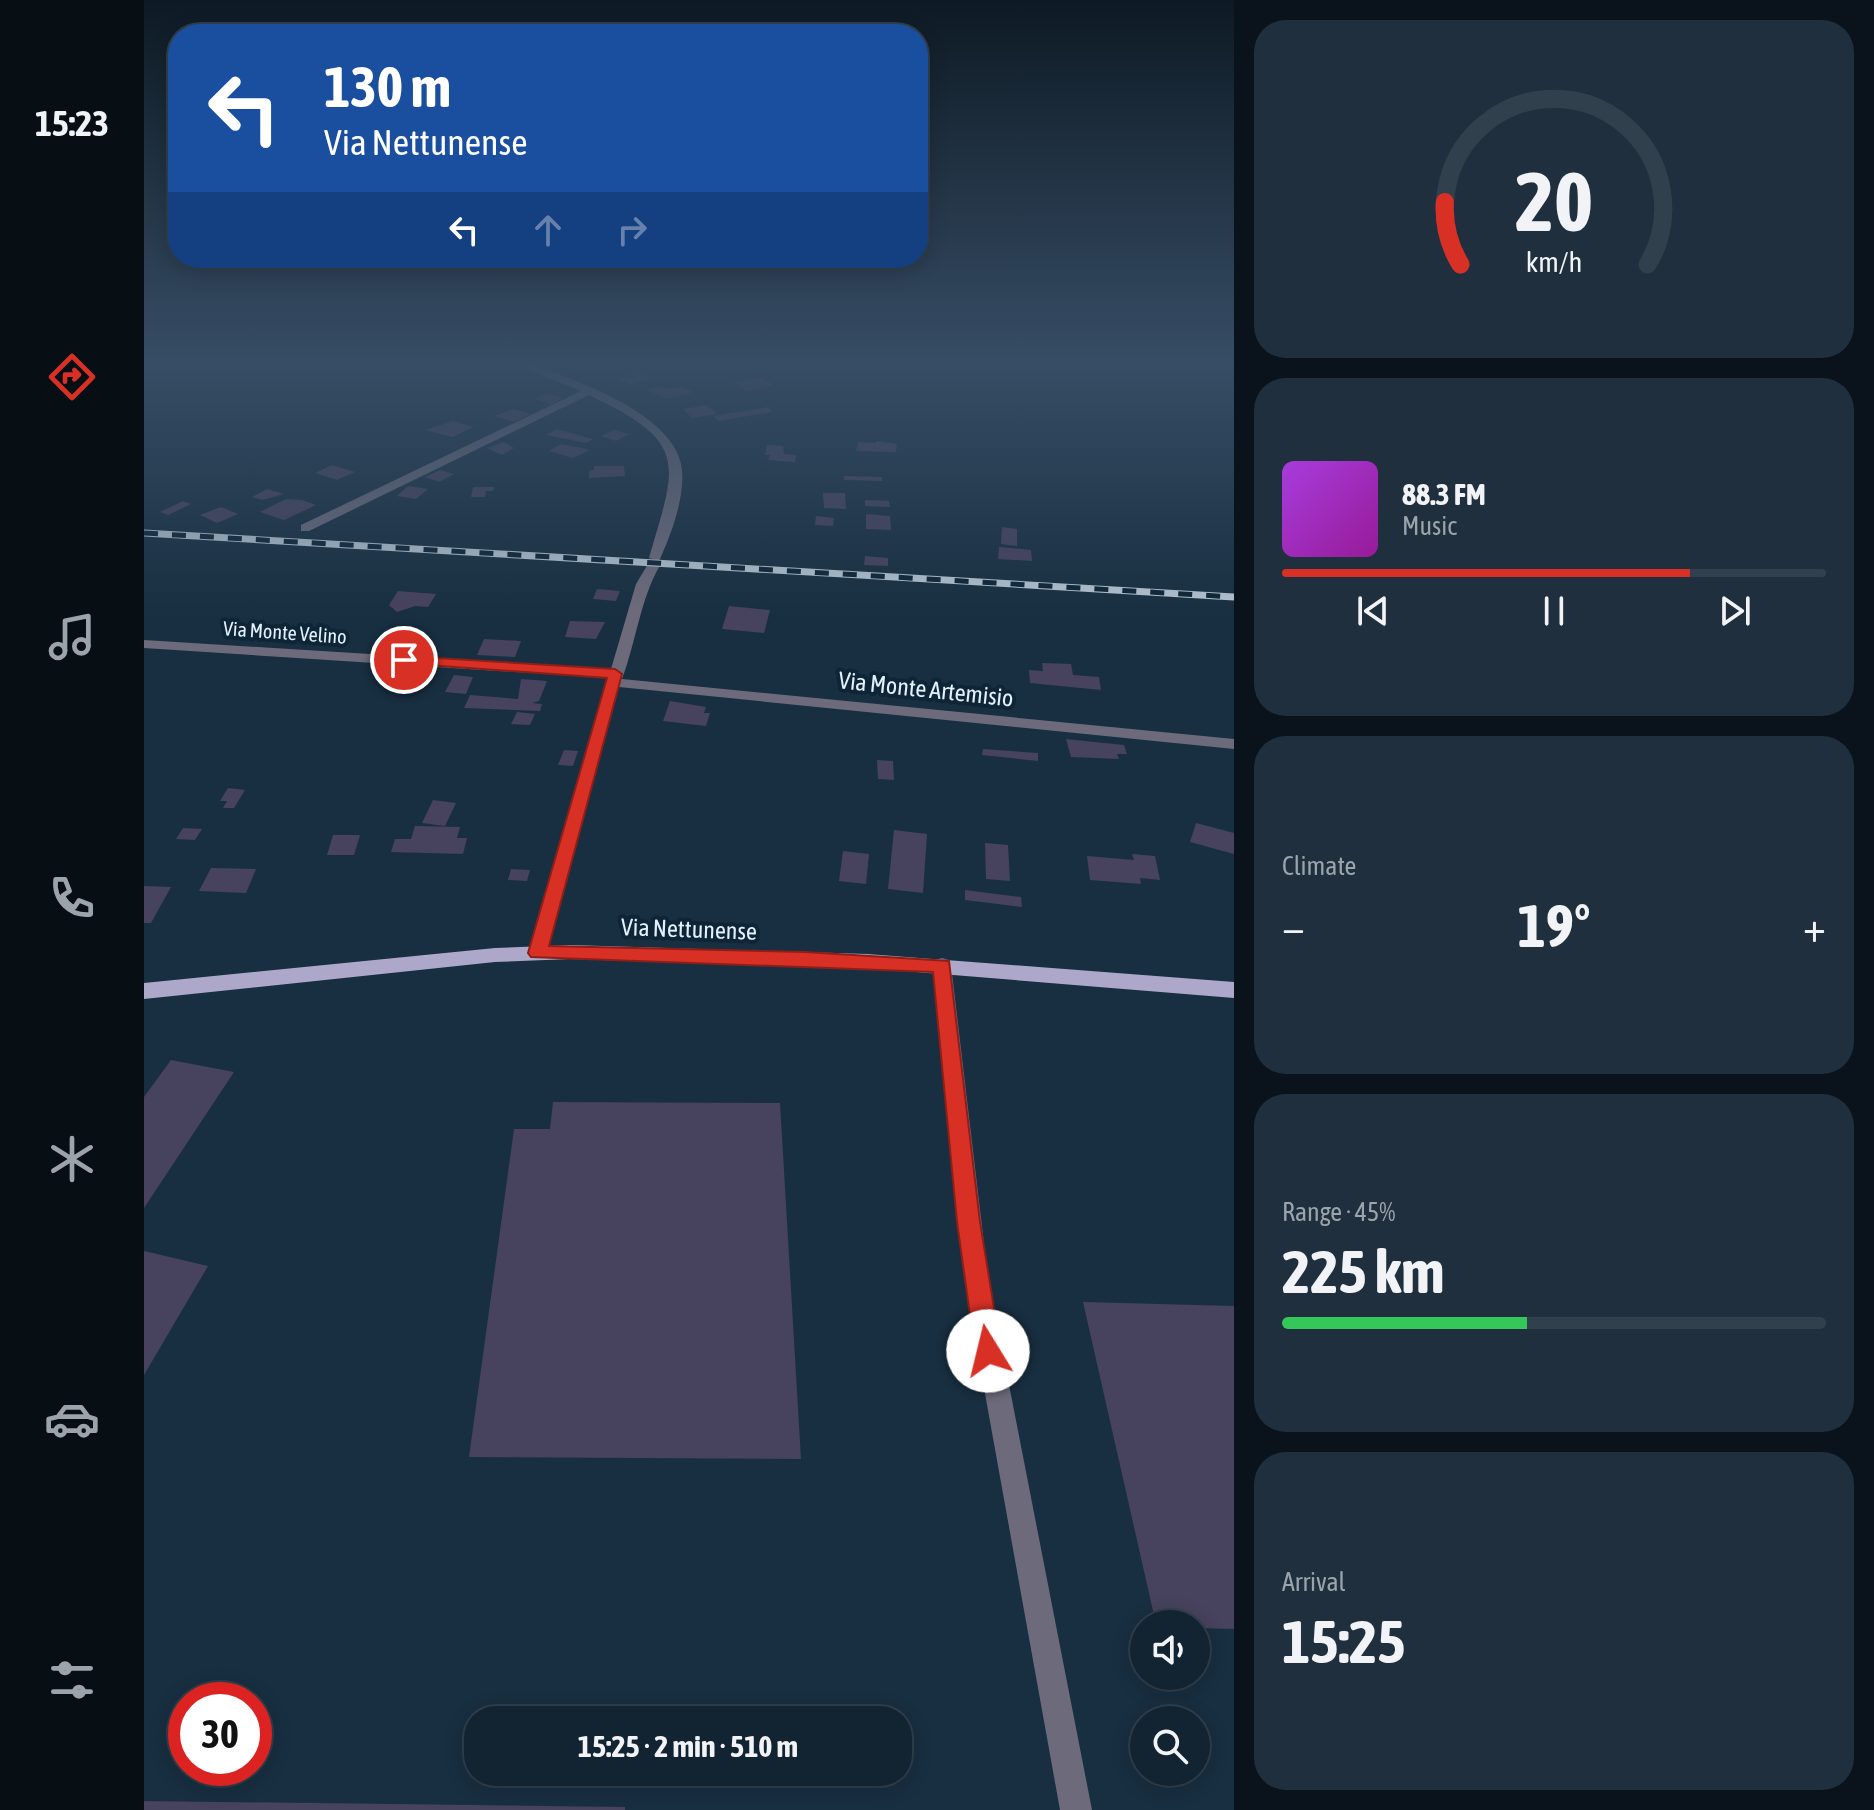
<!DOCTYPE html>
<html lang="en">
<head>
<meta charset="utf-8">
<style>
	body { margin:0; font-family:"Asap Condensed",sans-serif; background:#1f2f3d; color:#f1f3f6; height:100vh; display:flex; flex-direction:column; font-size:30px; white-space:nowrap }
	* { box-sizing:border-box; margin:0 }
	p { font-size:26px; color:#9ca4ab }
	.icon { flex:none; width:44px; height:44px; fill:none; stroke:currentColor; stroke-width:2; stroke-linecap:round; stroke-linejoin:round }
	.map { position:relative; flex:1; overflow:hidden }
	.details { display:flex; flex-direction:column; gap:20px; padding:20px; background:#0a131b; width:640px }
	.details>* { flex:none }
	.top-card { position:absolute; left:24px; top:24px; width:760px; height:244px; border-radius:32px; box-shadow:0 4px 20px #0003,0 0 0 2px #31404d; background:#1a4fa0; color:#fff; overflow:hidden }
	.tools { position:absolute; left:986px; top:1610px; display:grid; gap:16px }
	.tools a { display:grid; place-items:center; width:80px; height:80px; border-radius:50%; background:#122331; box-shadow:0 4px 20px #0003,0 0 0 2px #31404d; font-size:40px }
	.speed { position:absolute; left:24px; top:1682px; display:flex; gap:16px; font-size:40px; font-weight:700; text-align:center }
	.speed>* { display:grid; place-content:center; width:104px; height:104px; border-radius:50%; background:#122331; box-shadow:0 4px 20px #0003,0 0 0 2px #31404d; line-height:1 }
	.speed .limit { border:12px solid #d22; background:#fff; color:#111 }
	.pin { position:absolute; display:grid; place-items:center; width:68px; height:68px; color:#fff; margin:-34px; border:4px solid #fff; border-radius:50%; box-shadow:0 2px 8px #0007 }
	.me { position:absolute; width:88px; margin:-44px; rotate:351deg; stroke-linejoin:round; filter:drop-shadow(0 0 6px #0008) }
	.turn { display:flex; align-items:center; gap:28px; height:168px; padding:0 24px; font-size:36px }
	.turn .icon { width:104px; height:104px; stroke-width:2.5 }
	.turn b { display:block; font-size:56px; line-height:68px }
	.lanes { display:flex; align-items:center; height:76px; padding:0 24px; background:#0003; justify-content:center; gap:40px; direction:ltr }
	.lanes .off { opacity:.35 }
	.big { font-size:60px; font-weight:700; line-height:1.1 }
	.details .card { flex:1; display:flex; flex-direction:column; justify-content:center; gap:12px; min-width:0; padding:0 28px; border-radius:32px; background:#1f2f3d }
	.details .dial { align-items:center; gap:0 }
	.dial svg { height:208px; overflow:visible; fill:none; stroke:#31404d; stroke-width:7; stroke-linecap:round; text-anchor:middle }
	.dial text { fill:#f1f3f6; stroke:none }
	.song { display:flex; align-items:center; gap:24px }
	.cover { width:96px; height:96px; border-radius:12px; background:linear-gradient(135deg,hsl(280 70% 55%),hsl(300 70% 35%)) }
	.played { height:8px; border-radius:4px; background:linear-gradient(90deg,#d93025 75%,#31404d 75%) }
	.keys { display:flex; justify-content:space-around; direction:ltr }
	.heat { display:flex; justify-content:space-between; align-items:center; font-size:44px; direction:ltr }
	.charge { height:12px; border-radius:6px; background:linear-gradient(90deg,#34c759 45%,#31404d 0) }
	.trip { position:absolute; left:320px; top:1706px; width:448px; height:80px; border-radius:32px; background:#122331; box-shadow:0 4px 20px #0003,0 0 0 2px #31404d; font-weight:700; line-height:80px; text-align:center }
	main { display:flex; flex:1; min-height:0 }
	.dock { display:flex; flex-direction:column; width:144px; justify-content:space-around; align-items:center; background:#070e14; color:#9ca4ab }
	.dock .icon { width:56px; height:56px }
	.dock .selected { color:#d93025 }
	.dock b { font-size:36px; color:#f1f3f6 }
	.map>svg:first-child { display:block }
	.building { fill:#47425d }
	.lines { fill:none; stroke-linecap:round; stroke-linejoin:round }
	.street { fill:#6d6b7b; fill-rule:evenodd }
	.primary { fill:#ada8c9; fill-rule:evenodd }
	.rail-casing { stroke:#b4c4d1; stroke-width:7 }
	.rail { stroke:#0e2537; stroke-width:5; stroke-dasharray:14; stroke-linecap:butt }
	.route { fill:#d93025; stroke:#8d1f18; stroke-width:2 }
	.labels { text-anchor:middle; dominant-baseline:central; stroke-width:8; stroke-linejoin:round; paint-order:stroke }
	.far-street-label { font-size:20px; fill:#e3f1fd; stroke:#0e2537 }
	.street-label { font-size:24px; fill:#e3f1fd; stroke:#0e2537 }
</style>
</head>
<body>
<main>
<nav class="dock">
<b>15:23</b>
<svg class="icon selected" aria-label="directions" viewBox="0 0 24 24"><path d="M12 3l9 9-9 9-9-9zM9 14v-3h6M13 9l2 2-2 2"/></svg>
<svg class="icon" aria-label="music" viewBox="0 0 24 24"><path d="M9 18V5l10-2v13"/><circle cx="6" cy="18" r="3"/><circle cx="16" cy="16" r="3"/></svg>
<svg class="icon" aria-label="phone" viewBox="0 0 24 24"><path d="M5 4h4l2 5-3 2q2 4 5 5l2-3 5 2v4C11 20 4 13 5 4z"/></svg>
<svg class="icon" aria-label="climate" viewBox="0 0 24 24"><path d="M12 3v18M4 7l16 10M4 17L20 7"/></svg>
<svg class="icon" aria-label="car" viewBox="0 0 24 24"><path d="M5 17H2v-5l4-1 3-4h7l3 4 3 1v5h-3M9 17h6M6 11h13"/><circle cx="7" cy="17" r="2"/><circle cx="17" cy="17" r="2"/></svg>
<svg class="icon" aria-label="filters" viewBox="0 0 24 24"><path d="M4 7h16M4 17h16"/><circle cx="9" cy="7" r="2"/><circle cx="15" cy="17" r="2"/></svg>
</nav>
<div class="map">
<svg width="1090" height="1810" viewBox="0 0 1090 1810">
	<rect width="100%" height="100%" fill="#182f41"/>
	<g class="building">
		<polygon points="176,360 203,360 200,362 207,363 191,373 164,365"/>
		<polygon points="452,360 465,365 442,371 433,365"/>
		<polygon points="494,372 508,378 487,385 473,379"/>
		<polygon points="615,377 630,385 603,392 590,382"/>
		<polygon points="516,386 524,389 538,387 550,392 523,399 503,390"/>
		<polygon points="402,394 411,395 420,398 407,404 391,399"/>
		<polygon points="563,405 573,414 548,418 539,409"/>
		<polygon points="624,407 629,412 574,421 569,416"/>
		<polygon points="370,409 386,414 370,422 350,416"/>
		<polygon points="309,421 329,427 309,437 281,430"/>
		<polygon points="413,429 449,439 442,443 402,435"/>
		<polygon points="470,430 485,434 472,441 457,436"/>
		<polygon points="732,441 753,444 752,452 712,451 714,442 732,443"/>
		<polygon points="360,442 370,448 358,455 343,448"/>
		<polygon points="417,444 433,447 446,450 429,458 405,451"/>
		<polygon points="623,445 639,446 640,454 652,455 651,462 624,460 626,455 621,455"/>
		<polygon points="188,465 211,472 193,480 171,473"/>
		<polygon points="450,466 480,466 481,476 445,478 445,471 450,470"/>
		<polygon points="296,470 310,474 295,482 281,477"/>
		<polygon points="700,476 738,477 738,481 700,480"/>
		<polygon points="264,486 284,489 272,499 253,496"/>
		<polygon points="329,487 350,487 349,491 342,491 341,497 327,497"/>
		<polygon points="123,489 140,494 118,500 108,497"/>
		<polygon points="679,493 701,493 702,509 680,508"/>
		<polygon points="142,499 158,500 172,505 140,520 116,512"/>
		<polygon points="721,500 745,501 746,507 721,506"/>
		<polygon points="39,501 47,504 24,515 16,512"/>
		<polygon points="77,507 94,514 73,523 56,515"/>
		<polygon points="722,514 746,516 747,530 722,529"/>
		<polygon points="672,516 690,518 689,526 671,525"/>
		<polygon points="858,527 873,529 873,546 857,544"/>
		<polygon points="855,547 887,550 888,561 854,559"/>
		<polygon points="721,556 744,558 744,566 720,565"/>
		<polygon points="453,589 476,591 472,601 449,599"/>
		<polygon points="254,591 292,594 284,607 271,606 253,612 245,605"/>
		<polygon points="585,606 626,610 620,633 578,629"/>
		<polygon points="426,621 461,622 452,639 421,637"/>
		<polygon points="340,639 377,641 371,657 333,655"/>
		<polygon points="898,663 927,664 929,675 955,677 957,690 886,683 885,670 899,671"/>
		<polygon points="310,675 329,677 322,694 301,692"/>
		<polygon points="377,679 403,681 395,701 388,703 398,704 396,711 320,708 326,695 374,699"/>
		<polygon points="526,701 562,707 560,713 566,713 562,726 519,721"/>
		<polygon points="373,712 391,714 386,725 367,724"/>
		<polygon points="922,739 980,745 983,754 973,754 975,759 927,757"/>
		<polygon points="839,749 894,753 894,761 838,755"/>
		<polygon points="420,750 434,751 429,766 414,765"/>
		<polygon points="733,760 749,761 750,780 734,779"/>
		<polygon points="84,788 101,790 90,808 79,808 83,801 76,801"/>
		<polygon points="289,800 312,803 301,826 278,823"/>
		<polygon points="1052,823 1090,833 1090,854 1046,842"/>
		<polygon points="271,826 316,827 313,838 323,838 319,854 247,852 251,839 267,839"/>
		<polygon points="39,828 58,829 51,840 32,839"/>
		<polygon points="750,830 783,834 779,893 744,889"/>
		<polygon points="189,835 216,835 210,855 183,855"/>
		<polygon points="841,843 864,845 866,881 842,879"/>
		<polygon points="699,851 725,854 722,884 695,881"/>
		<polygon points="988,854 1011,856 1016,880 996,878 997,884 946,880 943,856 990,860"/>
		<polygon points="67,868 112,869 102,893 55,891"/>
		<polygon points="367,869 386,870 383,881 364,880"/>
		<polygon points="0,886 27,887 7,923 0,923"/>
		<polygon points="821,890 877,897 878,907 821,900"/>
		<polygon points="27,1060 90,1072 0,1208 0,1097"/>
		<polygon points="409,1102 636,1103 657,1459 325,1457 370,1129 406,1129"/>
		<polygon points="0,1251 64,1266 0,1375"/>
		<polygon points="939,1302 1090,1306 1090,1629 1052,1628 1052,1624 1012,1624"/>
		<polygon points="0,1801 481,1807 481,1810 0,1810"/>
	</g>
	<g class="lines">
		<g class="street">
			<path d="M360,360H375C421,376 526,410 537,464C543,493 527,535 515,561L505,558C532,464 547,443 445,395L165,531H157V525L437,391Z"/>
			<path d="M509,563L515,567C496,601 492,642 478,679L1090,739V749L475,687L402,953L393,960L384,953L463,678L0,648V640L467,669L492,584L504,564Z"/>
			<polygon points="798,958 805,960 807,965 844,1277 948,1810 916,1810 820,1277 789,965 791,960"/>
		</g>
		<polygon class="primary" points="426,945 723,954 1090,982 1090,998 723,968 426,959 351,962 0,999 0,983 351,948"/>
		<g class="rail-casing">
			<polyline id="rail" points="0,533 1090,597"/>
		</g>
		<use href="#rail" class="rail"/>
	</g>
	<linearGradient id="sky" x2="0" y2="1"><stop stop-color="#0d1a24"/><stop offset="0.59" stop-color="#374d65"/><stop offset="1" stop-color="#374d65" stop-opacity="0"/></linearGradient>
	<rect width="1090" height="614" fill="url(#sky)"/>
	<polygon class="route" points="260,656 471,669 478,674 405,946 661,952 805,961 836,1222 857,1351 853,1359 844,1363 835,1359 831,1351 813,1222 789,972 387,957 384,953 463,678 255,663 255,657"/>
	<g class="labels">
		<g class="far-street-label">
			<text transform="translate(141 632) rotate(4)">Via Monte Velino</text>
		</g>
		<g class="street-label">
			<text transform="translate(782 689) rotate(6)">Via Monte Artemisio</text>
			<text transform="translate(545 929) rotate(2)">Via Nettunense</text>
		</g>
	</g>
</svg>
<div class="tools">
<a><svg class="icon" aria-label="sound" viewBox="0 0 24 24"><path d="M4 9h4l5-4v14l-5-4H4zM17 9q2 3 0 6"/></svg></a>
<a><svg class="icon" aria-label="search" viewBox="0 0 24 24"><circle cx="10" cy="10" r="6"/><path d="M15 15l6 6"/></svg></a>
</div>
<div class="speed"><div class="limit">30</div></div>
<div class="pin" style="left:260px;top:660px;background:#d93025"><svg class="icon" aria-label="arrive" viewBox="0 0 24 24"><path d="M6 21V4h12l-3 4 3 4H6"/></svg></div>
<svg class="me" style="left:844px;top:1351px" viewBox="-20 -20 40 40"><circle r="19" fill="#fff"/><path d="M0-13L10 11 0 6-10 11z" fill="#d93025"/></svg>
<div class="trip">15:25 · 2 min · 510 m</div>
<div class="top-card">
<div class="turn"><svg class="icon" aria-label="left" viewBox="0 0 24 24"><path d="M17 20v-9H6M10 6l-5 5 5 5"/></svg><div><b>130 m</b>Via Nettunense</div></div>
<div class="lanes"><svg class="icon" aria-label="left" viewBox="0 0 24 24"><path d="M17 20v-9H6M10 6l-5 5 5 5"/></svg><svg class="icon off" aria-label="ahead" viewBox="0 0 24 24"><path d="M12 20V5M6 11l6-6 6 6"/></svg><svg class="icon off" aria-label="right" viewBox="0 0 24 24"><path d="M7 20v-9h11M14 6l5 5-5 5"/></svg></div>
</div>
</div>
<section class="details">
<div class="card dial"><svg viewBox="0 0 100 80">
<path d="M14 69A42 42 0 1 1 86 69"/>
<path d="M14 69A42 42 0 0 1 8 45" stroke="#d93025"/>
<text x="50" y="56" font-size="32" font-weight="700">20</text>
<text x="50" y="72" font-size="11">km/h</text>
</svg></div>
<div class="card">
<div class="song"><i class="cover"></i><div><b>88.3 FM</b><p>Music</p></div></div>
<div class="played"></div>
<div class="keys"><svg class="icon" aria-label="previous" viewBox="0 0 24 24"><path d="M18 5L8 12l10 7zM5 5v14"/></svg><svg class="icon" aria-label="pause" viewBox="0 0 24 24"><path d="M8 5v14M16 5v14"/></svg><svg class="icon" aria-label="next" viewBox="0 0 24 24"><path d="M6 5l10 7-10 7zM19 5v14"/></svg></div>
</div>
<div class="card"><p>Climate</p>
<div class="heat"><a>−</a><b class="big">19°</b><a>+</a></div>
</div>
<div class="card"><p>Range · 45%</p><b class="big">225 km</b><div class="charge"></div></div>
<div class="card"><p>Arrival</p><b class="big">15:25</b></div>
</section>
</main>
</body>
</html>
